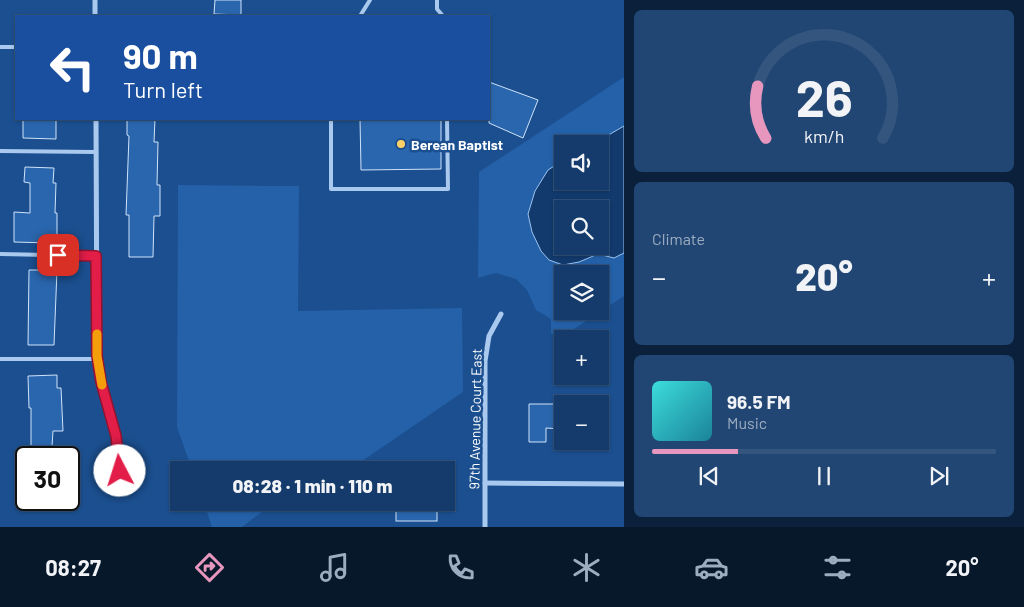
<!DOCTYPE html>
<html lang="en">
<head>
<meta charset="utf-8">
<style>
	body { margin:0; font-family:Barlow,sans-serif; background:#214673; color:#f1f3f6; height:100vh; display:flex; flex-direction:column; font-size:19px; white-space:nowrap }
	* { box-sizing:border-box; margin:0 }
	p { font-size:16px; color:#9dadc1 }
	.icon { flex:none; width:28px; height:28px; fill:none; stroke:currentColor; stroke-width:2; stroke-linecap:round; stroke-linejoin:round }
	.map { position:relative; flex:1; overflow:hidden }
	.drawer { display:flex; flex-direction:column; gap:10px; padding:10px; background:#0b203b; width:400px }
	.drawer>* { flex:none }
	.hud { position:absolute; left:15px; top:15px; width:475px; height:105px; border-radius:0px; box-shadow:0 1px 4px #0004,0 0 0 1px #33557e; background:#1a4fa0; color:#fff; overflow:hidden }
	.buttons { position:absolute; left:554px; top:135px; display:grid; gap:10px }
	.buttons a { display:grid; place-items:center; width:55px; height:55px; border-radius:0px; background:#143b6b; box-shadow:0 1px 4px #0004,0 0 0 1px #33557e; font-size:25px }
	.speed { position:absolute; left:15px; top:446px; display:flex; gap:10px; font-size:25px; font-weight:700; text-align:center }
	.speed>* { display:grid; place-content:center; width:65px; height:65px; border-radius:50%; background:#143b6b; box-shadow:0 1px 4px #0004,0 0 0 1px #33557e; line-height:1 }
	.speed .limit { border:2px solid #111; border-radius:8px; background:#fff; color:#111 }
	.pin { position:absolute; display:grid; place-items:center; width:42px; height:42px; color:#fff; margin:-21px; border-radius:10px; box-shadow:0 2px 8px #0006 }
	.me { position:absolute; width:55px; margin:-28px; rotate:355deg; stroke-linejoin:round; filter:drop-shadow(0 0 4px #0008) }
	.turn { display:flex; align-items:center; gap:18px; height:105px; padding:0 25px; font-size:22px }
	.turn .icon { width:65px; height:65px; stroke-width:2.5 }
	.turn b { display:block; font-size:35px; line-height:42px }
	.big { font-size:38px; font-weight:800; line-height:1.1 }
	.drawer .widget { flex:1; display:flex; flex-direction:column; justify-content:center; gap:8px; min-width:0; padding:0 18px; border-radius:8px; background:#214673 }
	.drawer .dial { align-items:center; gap:0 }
	.dial svg { height:130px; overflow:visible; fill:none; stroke:#33557e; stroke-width:7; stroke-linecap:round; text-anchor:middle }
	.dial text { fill:#f1f3f6; stroke:none }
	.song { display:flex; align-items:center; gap:15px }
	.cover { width:60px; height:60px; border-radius:8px; background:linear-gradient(135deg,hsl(180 70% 55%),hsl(190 70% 35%)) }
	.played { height:5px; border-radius:2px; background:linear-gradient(90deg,#e797bd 25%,#33557e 25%) }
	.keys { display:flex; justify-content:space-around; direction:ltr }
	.heat { display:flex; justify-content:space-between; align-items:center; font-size:28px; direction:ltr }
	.trip { position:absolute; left:170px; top:461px; width:285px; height:50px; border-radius:0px; background:#143b6b; box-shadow:0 1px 4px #0004,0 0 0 1px #33557e; font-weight:800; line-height:50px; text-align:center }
	.tabs { display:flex; height:80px; justify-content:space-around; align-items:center; background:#08182b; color:#9dadc1 }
	.tabs .icon { width:35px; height:35px }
	.tabs .selected { color:#e797bd }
	.tabs b { font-size:22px; color:#f1f3f6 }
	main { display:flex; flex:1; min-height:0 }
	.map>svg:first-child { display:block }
	.green { fill:#2461a8; fill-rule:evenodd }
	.water { fill:#123a6d; stroke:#9cc4f0; fill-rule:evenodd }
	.building { fill:#2a66ad; stroke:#cfe3fa }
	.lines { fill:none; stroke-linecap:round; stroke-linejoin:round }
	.service { stroke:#a9c9ee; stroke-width:4 }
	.minor { stroke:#a9c9ee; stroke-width:5 }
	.route-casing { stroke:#92132f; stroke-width:12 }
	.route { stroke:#e11d48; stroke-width:9 }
	.slow { stroke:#f59e0b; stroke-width:9 }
	.poi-dot { fill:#ffd166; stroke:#1b4f8f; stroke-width:2 }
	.labels { text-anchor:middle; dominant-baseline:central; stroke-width:5; stroke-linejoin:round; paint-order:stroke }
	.poi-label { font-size:14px; font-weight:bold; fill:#fff; stroke:#1b4f8f; text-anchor:start }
	.street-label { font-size:14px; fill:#fff; stroke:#1b4f8f }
</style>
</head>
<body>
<main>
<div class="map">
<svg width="624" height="527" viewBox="0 0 624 527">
	<rect width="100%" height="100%" fill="#1b4f8f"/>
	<g class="green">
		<path d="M624,77V296L565,335L551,334V319L536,310L527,290L516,279L496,273L478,278L479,172ZM562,144H600V181H562ZM562,209H600V246H562ZM562,274H600V311H562Z"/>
		<polygon points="178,185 299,186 298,311 462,308 463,392 349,470 192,470 177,427"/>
		<polygon points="204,503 204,502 295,503 263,511 242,527 212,527"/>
	</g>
	<path class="water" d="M624,126V253L614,258L598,254L579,262L563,265L549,260L541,251L532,232L528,214L535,191L548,170L562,161V181H600V144H593ZM562,209H600V246H562Z"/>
	<g class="building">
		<polygon points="215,0 241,0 241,15 214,14"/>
		<polygon points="489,82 538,100 523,138 489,123"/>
		<polygon points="23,119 56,119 56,139 23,138"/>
		<polygon points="127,119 155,119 154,142 158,142 157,185 160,185 160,216 154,216 153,257 129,257 129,215 126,215 129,136 127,135"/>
		<polygon points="360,119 441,119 441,169 361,170"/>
		<polygon points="25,167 54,168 53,183 56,183 55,213 57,213 57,235 51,235 51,243 14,242 14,212 30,213 30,183 24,182"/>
		<polygon points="29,270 57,270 54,345 28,345"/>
		<polygon points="57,375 57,388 61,388 63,431 53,431 52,446 31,446 31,408 29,408 28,376"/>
		<polygon points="529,404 562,404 562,429 546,428 546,442 529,442"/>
		<rect x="396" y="502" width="41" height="19"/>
	</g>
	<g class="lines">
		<g class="service">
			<polyline points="437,0 437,9 443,16"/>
			<polyline points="360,16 370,0"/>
			<polyline points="0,47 16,47"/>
			<polyline points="331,119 331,189 448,189 447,119"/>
			<polyline points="0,151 96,152"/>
			<polyline points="0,254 96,256"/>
			<polyline points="0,359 97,359"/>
		</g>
		<g class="minor">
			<polyline points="95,0 95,16"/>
			<path d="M96,119L97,356C100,383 110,408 116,435C120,454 121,474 119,494"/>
			<polyline points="485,483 624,484"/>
			<polyline points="485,527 485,361 489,336 501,314"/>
		</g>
	</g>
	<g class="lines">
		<g class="route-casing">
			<polyline id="route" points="58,255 96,256 97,356 101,382 116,436 120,471"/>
		</g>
		<use href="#route" class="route"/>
		<polyline class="slow" points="97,334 97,356 102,385"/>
	</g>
	<circle class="poi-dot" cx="401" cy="144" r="5"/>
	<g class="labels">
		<g class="poi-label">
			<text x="411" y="144">Berean Baptist</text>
		</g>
		<g class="street-label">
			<text transform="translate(475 419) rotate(-89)">97th Avenue Court East</text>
		</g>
	</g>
</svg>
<div class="buttons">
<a><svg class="icon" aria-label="sound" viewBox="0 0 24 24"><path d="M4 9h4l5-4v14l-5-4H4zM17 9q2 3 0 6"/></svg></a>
<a><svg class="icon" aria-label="search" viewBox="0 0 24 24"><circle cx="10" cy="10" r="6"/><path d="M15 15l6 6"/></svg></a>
<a><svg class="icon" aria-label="layers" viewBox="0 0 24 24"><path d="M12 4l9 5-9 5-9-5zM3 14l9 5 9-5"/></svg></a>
<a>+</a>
<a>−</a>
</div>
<div class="speed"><div class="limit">30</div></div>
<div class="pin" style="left:58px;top:255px;background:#d93025"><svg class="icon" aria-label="arrive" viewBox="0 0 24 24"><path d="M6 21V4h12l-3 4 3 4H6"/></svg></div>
<svg class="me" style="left:120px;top:471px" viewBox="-20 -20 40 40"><circle r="19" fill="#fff"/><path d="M0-13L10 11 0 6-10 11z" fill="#e11d48"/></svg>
<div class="trip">08:28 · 1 min · 110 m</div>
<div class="hud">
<div class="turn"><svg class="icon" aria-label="left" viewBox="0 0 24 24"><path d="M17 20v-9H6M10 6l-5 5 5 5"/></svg><div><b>90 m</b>Turn left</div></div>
</div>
</div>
<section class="drawer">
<div class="widget dial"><svg viewBox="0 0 100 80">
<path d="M14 69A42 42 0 1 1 86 69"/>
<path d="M14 69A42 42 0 0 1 9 37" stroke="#e797bd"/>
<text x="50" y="56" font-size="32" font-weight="700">26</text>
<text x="50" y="72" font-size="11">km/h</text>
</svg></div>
<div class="widget"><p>Climate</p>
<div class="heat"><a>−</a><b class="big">20°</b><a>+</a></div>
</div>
<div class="widget">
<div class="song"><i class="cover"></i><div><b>96.5 FM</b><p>Music</p></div></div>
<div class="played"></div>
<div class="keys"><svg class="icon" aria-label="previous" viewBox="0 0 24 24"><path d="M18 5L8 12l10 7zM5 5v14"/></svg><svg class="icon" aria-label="pause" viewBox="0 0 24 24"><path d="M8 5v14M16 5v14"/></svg><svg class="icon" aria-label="next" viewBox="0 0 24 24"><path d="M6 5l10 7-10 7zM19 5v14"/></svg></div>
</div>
</section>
</main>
<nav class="tabs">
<b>08:27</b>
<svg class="icon selected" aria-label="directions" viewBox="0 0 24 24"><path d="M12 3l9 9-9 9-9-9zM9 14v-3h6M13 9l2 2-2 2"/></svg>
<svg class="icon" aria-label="music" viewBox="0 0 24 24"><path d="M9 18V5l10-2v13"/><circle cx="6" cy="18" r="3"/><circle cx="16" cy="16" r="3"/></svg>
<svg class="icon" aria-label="phone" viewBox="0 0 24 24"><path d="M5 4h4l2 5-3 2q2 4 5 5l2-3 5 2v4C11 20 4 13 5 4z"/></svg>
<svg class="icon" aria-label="climate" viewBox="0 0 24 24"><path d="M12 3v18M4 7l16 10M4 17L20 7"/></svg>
<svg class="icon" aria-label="car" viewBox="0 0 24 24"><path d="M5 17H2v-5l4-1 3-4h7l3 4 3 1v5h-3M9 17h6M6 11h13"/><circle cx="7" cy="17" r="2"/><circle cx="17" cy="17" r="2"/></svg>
<svg class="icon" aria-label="filters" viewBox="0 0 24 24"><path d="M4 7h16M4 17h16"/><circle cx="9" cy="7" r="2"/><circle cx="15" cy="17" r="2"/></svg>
<b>20°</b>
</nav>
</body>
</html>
